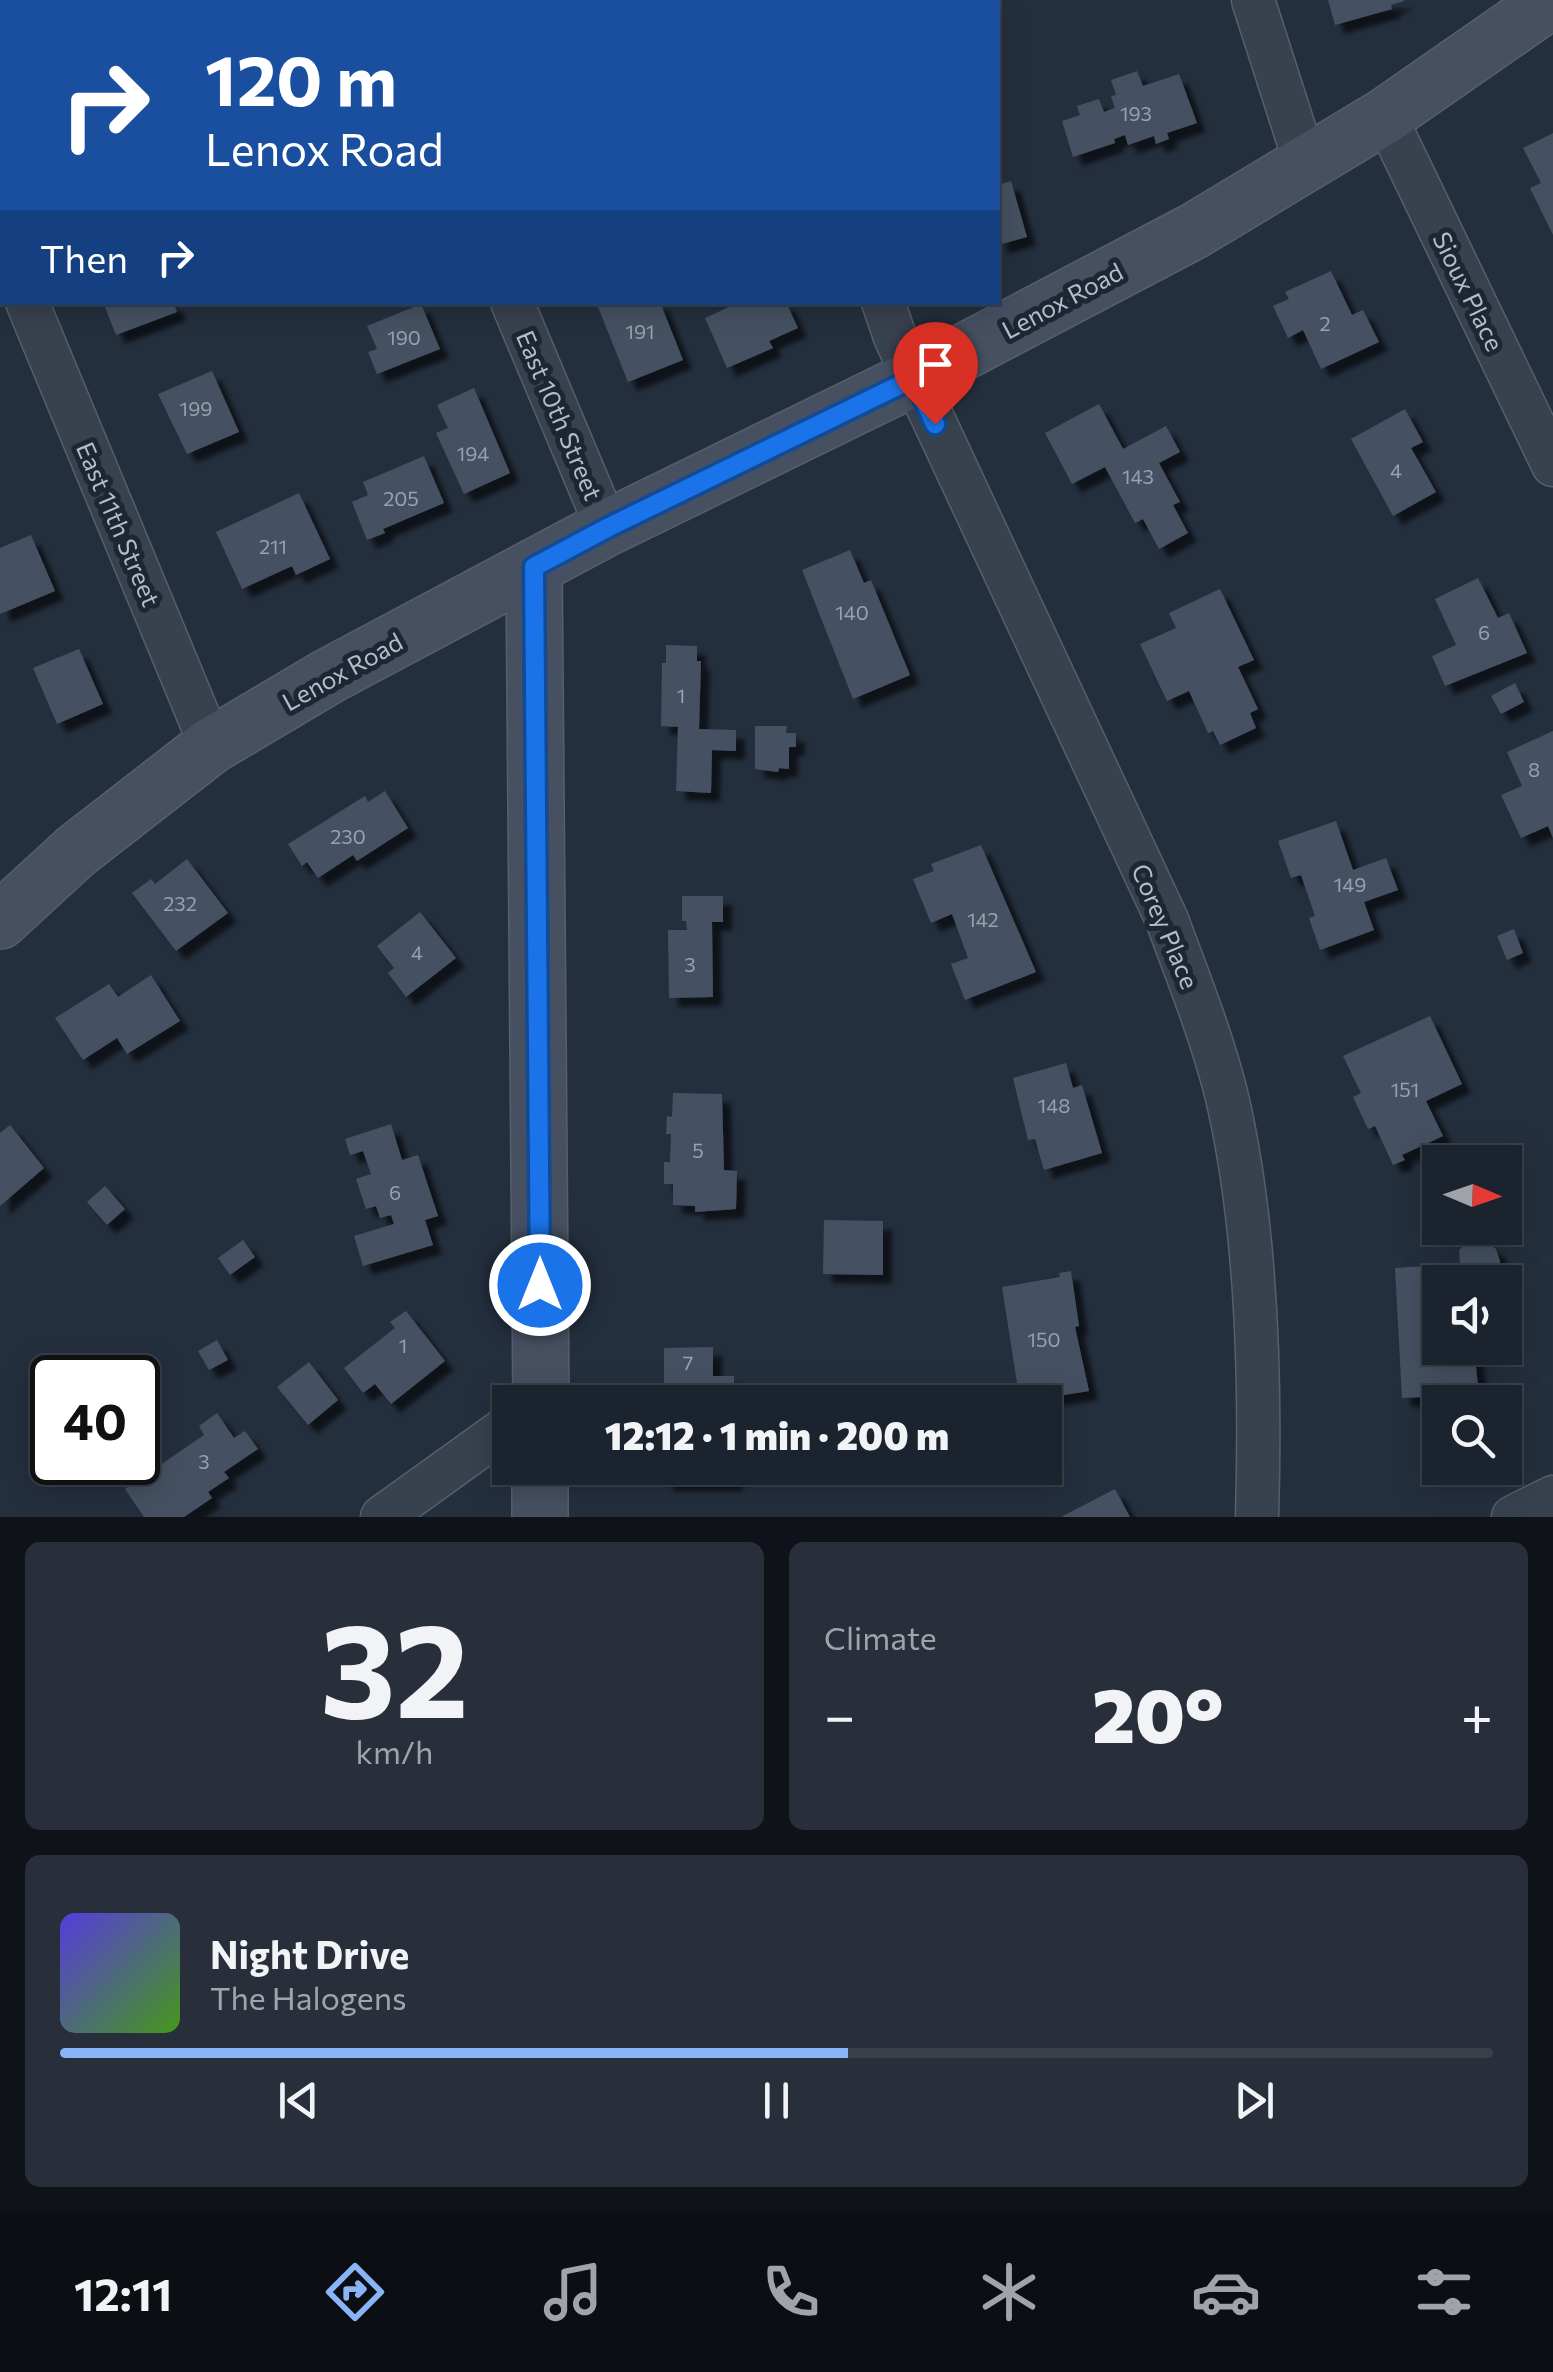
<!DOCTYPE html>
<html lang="en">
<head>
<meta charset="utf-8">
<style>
	body { margin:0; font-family:Commissioner,sans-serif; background:#282f3a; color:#f1f3f6; height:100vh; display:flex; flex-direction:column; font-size:38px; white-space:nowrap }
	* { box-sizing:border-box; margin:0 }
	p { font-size:32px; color:#a0a4aa }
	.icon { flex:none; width:55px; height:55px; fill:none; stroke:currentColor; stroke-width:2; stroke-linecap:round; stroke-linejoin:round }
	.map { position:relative; height:1517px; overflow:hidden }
	.drawer { display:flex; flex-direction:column; gap:25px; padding:25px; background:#0f1319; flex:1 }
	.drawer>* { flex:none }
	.hud { position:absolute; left:0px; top:0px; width:1000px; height:305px; box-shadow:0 5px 25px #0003,0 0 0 2px #39404a; background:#1a4fa0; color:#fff; overflow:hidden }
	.needle { width:65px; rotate:92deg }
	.controls { position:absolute; left:1422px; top:1145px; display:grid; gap:20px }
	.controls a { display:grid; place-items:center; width:100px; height:100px; border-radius:0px; background:#1b232e; box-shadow:0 5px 25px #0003,0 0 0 2px #39404a; font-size:50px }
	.speed { position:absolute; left:30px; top:1355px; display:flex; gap:20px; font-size:50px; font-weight:700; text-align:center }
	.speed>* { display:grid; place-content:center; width:130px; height:130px; border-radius:50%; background:#1b232e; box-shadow:0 5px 25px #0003,0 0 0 2px #39404a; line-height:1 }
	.speed .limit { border:5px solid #111; border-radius:15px; background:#fff; color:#111 }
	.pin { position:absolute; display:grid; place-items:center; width:85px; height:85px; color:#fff; margin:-102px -42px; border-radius:50% 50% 50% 0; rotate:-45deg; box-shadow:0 0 10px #0007 }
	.pin .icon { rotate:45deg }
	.me { position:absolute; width:110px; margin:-55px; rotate:0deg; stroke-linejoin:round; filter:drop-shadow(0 0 8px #0008) }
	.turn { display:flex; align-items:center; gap:35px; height:210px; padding:0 40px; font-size:45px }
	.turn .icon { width:130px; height:130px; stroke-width:2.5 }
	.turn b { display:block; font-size:70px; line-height:85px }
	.then { display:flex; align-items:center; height:95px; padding:0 40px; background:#0003; gap:20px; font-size:38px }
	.big { font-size:75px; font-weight:800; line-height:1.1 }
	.drawer .card { flex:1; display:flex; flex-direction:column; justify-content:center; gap:15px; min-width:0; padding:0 35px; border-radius:15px; background:#282f3a }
	.drawer .dial { align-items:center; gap:0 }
	.dial b { font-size:130px; line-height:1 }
	.song { display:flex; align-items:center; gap:30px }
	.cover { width:120px; height:120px; border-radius:15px; background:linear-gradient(135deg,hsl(250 70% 55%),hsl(100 70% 35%)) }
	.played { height:10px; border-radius:5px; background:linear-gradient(90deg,#8ab4f8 55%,#39404a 55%) }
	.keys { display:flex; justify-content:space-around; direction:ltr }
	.heat { display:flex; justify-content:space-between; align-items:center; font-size:55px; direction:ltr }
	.drawer .tiles { flex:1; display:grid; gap:25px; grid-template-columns:1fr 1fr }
	.card:last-child { grid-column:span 2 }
	.trip { position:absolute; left:492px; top:1385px; width:570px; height:100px; border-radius:0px; background:#1b232e; box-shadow:0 5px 25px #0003,0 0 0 2px #39404a; font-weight:800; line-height:100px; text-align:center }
	.dock { display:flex; height:160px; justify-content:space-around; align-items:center; background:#0b0e12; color:#a0a4aa }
	.dock .icon { width:70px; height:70px }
	.dock .current { color:#8ab4f8 }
	.dock b { font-size:45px; color:#f1f3f6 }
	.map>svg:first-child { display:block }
	.building { fill:#455162; filter:url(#shadow) }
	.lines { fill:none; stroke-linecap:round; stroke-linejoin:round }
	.street-casing { stroke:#565f6c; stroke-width:45 }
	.secondary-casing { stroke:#565f6c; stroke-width:58 }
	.street { stroke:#38414e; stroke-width:42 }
	.secondary { stroke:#465061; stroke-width:55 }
	.route-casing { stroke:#114b97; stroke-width:25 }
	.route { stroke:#1a73e8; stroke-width:18 }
	.labels { text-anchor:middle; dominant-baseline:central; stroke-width:10; stroke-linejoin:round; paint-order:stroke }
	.number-label { font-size:20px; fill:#98a1af }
	.street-label { font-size:25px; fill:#b4bcc9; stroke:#1d2633 }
</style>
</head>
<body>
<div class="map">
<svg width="1553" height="1517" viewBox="0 0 1553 1517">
	<defs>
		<filter id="shadow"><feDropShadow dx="9" dy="9" stdDeviation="2.5" flood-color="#0009"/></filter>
	</defs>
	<rect width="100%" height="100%" fill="#242f3e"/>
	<g class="building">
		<polygon points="1328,0 1404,0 1404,1 1391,5 1392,9 1335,25"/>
		<polygon points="1137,71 1143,86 1179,74 1197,123 1167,133 1169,139 1156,144 1154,136 1128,145 1125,135 1114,139 1115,143 1073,157 1062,121 1080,115 1077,106 1099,99 1104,112 1115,108 1111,96 1116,95 1111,80"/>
		<polygon points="1553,133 1553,235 1530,188 1541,183 1523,148"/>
		<polygon points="1011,181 1027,237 998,245 998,185"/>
		<polygon points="1331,271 1352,315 1363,310 1379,342 1321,369 1303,330 1288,338 1273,306 1289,299 1285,292"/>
		<polygon points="103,302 173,302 177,312 116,335"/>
		<polygon points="596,302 660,302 683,360 628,382"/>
		<polygon points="740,302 786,302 798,328 769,341 773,348 727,368 705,318"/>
		<polygon points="421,304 440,349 377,374 368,352 377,349 367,326"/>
		<polygon points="212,371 239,432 187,454 158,394"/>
		<polygon points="474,388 510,473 464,494 436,433 448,428 437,405"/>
		<polygon points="1099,404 1123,449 1166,426 1180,452 1159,463 1180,502 1173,505 1188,533 1159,549 1143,519 1135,523 1105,467 1072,484 1045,433"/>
		<polygon points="1405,409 1423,442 1411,448 1436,492 1393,516 1351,439"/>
		<polygon points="424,456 444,503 383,529 385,533 367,540 352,502 368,495 363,482"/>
		<polygon points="299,493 330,559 296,575 292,566 242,589 216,532"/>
		<polygon points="31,535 55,591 0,614 0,548"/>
		<polygon points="850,550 864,583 871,580 910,675 853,699 802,570"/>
		<polygon points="1478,578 1498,618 1509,613 1527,653 1445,686 1432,656 1456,645 1435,599"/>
		<polygon points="1220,589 1254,660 1238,667 1258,709 1250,713 1256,728 1220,745 1213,731 1208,733 1189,691 1167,701 1140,644 1176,628 1169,613"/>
		<polygon points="666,645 697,646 697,661 701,661 699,729 736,730 736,751 712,750 711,793 676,791 678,727 661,726 662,663 666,663"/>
		<polygon points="79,649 103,704 57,724 33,668"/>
		<polygon points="1515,683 1524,702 1501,714 1491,696"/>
		<polygon points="755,726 787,726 786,733 796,733 796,747 789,747 789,769 779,768 778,772 755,769"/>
		<polygon points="1553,731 1553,838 1548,826 1521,838 1501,795 1522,786 1507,752"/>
		<polygon points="385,791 408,828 357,861 353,855 318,878 307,862 302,866 288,844 365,796 368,802"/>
		<polygon points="1336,821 1353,870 1386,858 1398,890 1364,902 1374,930 1320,950 1309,918 1315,916 1301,875 1291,878 1278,841"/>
		<polygon points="981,845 1036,972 965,1000 951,964 968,958 952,914 931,923 913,879 934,871 931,864"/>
		<polygon points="187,859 228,913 176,951 132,893 151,879 155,884"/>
		<polygon points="682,896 723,896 723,922 712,922 713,997 669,998 668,930 687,930 686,921 682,921"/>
		<polygon points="420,912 456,958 406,997 388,973 394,968 377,946"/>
		<polygon points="1514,929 1523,953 1507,960 1497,936"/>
		<polygon points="151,975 180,1021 127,1054 117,1038 83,1060 55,1018 109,984 118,997"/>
		<polygon points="1430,1016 1462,1084 1426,1101 1443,1136 1402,1155 1405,1160 1393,1165 1375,1126 1368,1129 1353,1097 1361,1093 1343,1056"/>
		<polygon points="1066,1063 1073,1088 1082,1085 1102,1153 1044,1170 1035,1139 1028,1140 1013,1078"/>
		<polygon points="673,1093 722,1094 724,1170 737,1171 736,1209 695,1212 695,1206 673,1205 673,1184 664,1184 664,1162 670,1162 671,1134 666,1134 667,1116 672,1117"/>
		<polygon points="391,1124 402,1160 418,1155 438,1216 425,1220 433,1245 363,1266 354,1236 394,1224 391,1215 380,1218 376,1206 366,1209 356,1179 371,1174 363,1151 350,1155 345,1139"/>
		<polygon points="10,1125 44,1168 0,1206 0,1133"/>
		<polygon points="105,1186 125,1209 107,1225 87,1202"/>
		<polygon points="824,1220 883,1221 883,1275 823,1274"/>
		<polygon points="243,1240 255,1257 230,1275 218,1258"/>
		<polygon points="1469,1241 1485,1242 1496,1249 1500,1261 1500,1282 1440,1282 1440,1348 1474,1348 1478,1386 1422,1391 1423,1397 1402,1398 1395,1268 1460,1264 1459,1250"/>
		<polygon points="1071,1271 1079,1326 1075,1327 1089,1391 1020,1402 1002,1287 1060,1277 1059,1273"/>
		<polygon points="406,1311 445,1361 391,1404 375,1384 363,1393 344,1368 395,1328 390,1322"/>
		<polygon points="217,1340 228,1360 209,1370 198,1351"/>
		<polygon points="713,1347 713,1376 734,1376 734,1402 664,1402 664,1348"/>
		<polygon points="309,1362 338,1400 308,1425 277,1387"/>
		<polygon points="217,1413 234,1438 245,1431 258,1449 224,1472 229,1478 208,1492 212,1498 184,1517 144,1517 125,1489 204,1435 199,1426"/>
		<rect x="664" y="1468" width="70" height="14"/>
		<polygon points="1115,1489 1130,1517 1061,1517"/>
	</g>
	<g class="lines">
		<g class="street-casing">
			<g id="street">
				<polyline points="385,0 386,2"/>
				<polyline points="782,0 783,2"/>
				<polyline points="1253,0 1306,165"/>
				<polyline points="257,2 263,0"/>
				<polyline points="1385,116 1553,465"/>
				<polyline points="0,117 2,116"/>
				<polyline points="0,239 2,245"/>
				<polyline points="27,302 211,746"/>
				<polyline points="512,302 607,528"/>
				<path d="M883,302L895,337L1167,920C1188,977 1211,1034 1226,1093C1257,1223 1261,1384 1257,1517"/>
				<polyline points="382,1517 510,1425"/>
				<polyline points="1513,1517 1553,1497"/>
			</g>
		</g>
		<g class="secondary-casing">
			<g id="secondary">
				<polyline points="534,567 541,1402"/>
				<polyline points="0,921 76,851 211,746 329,676 607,528 914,378 1194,231 1385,116 1552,0"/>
				<polyline points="540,1517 540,1468"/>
			</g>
		</g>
		<use href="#street" class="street"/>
		<use href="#secondary" class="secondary"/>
	</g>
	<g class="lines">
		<g class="route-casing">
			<polyline id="route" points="540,1285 534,567 607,528 914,378 935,424"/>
		</g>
		<use href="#route" class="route"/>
	</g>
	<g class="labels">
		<g class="number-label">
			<text x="1136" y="113">193</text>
			<text x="1325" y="323">2</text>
			<text x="640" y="331">191</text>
			<text x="404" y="337">190</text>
			<text x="196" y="408">199</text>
			<text x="473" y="453">194</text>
			<text x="1396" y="470">4</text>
			<text x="1138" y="476">143</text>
			<text x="401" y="498">205</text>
			<text x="273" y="546">211</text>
			<text x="852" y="612">140</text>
			<text x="1484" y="632">6</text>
			<text x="681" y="695">1</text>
			<text x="1534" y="769">8</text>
			<text x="348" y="836">230</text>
			<text x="1350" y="884">149</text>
			<text x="180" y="903">232</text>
			<text x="983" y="919">142</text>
			<text x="417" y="952">4</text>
			<text x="690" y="964">3</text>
			<text x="1405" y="1089">151</text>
			<text x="1054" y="1105">148</text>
			<text x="698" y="1150">5</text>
			<text x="395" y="1192">6</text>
			<text x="1044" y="1339">150</text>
			<text x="403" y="1345">1</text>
			<text x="688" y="1362">7</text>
			<text x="204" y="1461">3</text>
		</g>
		<g class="street-label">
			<text transform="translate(1469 291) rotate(64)">Sioux Place</text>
			<text transform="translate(1062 300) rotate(-28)">Lenox Road</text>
			<text transform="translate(560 415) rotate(67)">East 10th Street</text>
			<text transform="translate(119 524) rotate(67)">East 11th Street</text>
			<text transform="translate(342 671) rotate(-29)">Lenox Road</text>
			<text transform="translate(1166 926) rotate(67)">Corey Place</text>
		</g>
	</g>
</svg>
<div class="controls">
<a><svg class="needle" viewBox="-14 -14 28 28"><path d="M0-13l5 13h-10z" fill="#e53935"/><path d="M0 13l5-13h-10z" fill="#a0a4aa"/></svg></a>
<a><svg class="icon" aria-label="sound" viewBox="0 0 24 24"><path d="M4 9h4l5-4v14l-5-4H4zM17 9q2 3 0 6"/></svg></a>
<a><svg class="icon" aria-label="search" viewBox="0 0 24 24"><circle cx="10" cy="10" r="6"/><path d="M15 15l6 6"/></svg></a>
</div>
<div class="speed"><div class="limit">40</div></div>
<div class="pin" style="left:935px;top:424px;background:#d93025"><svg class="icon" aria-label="arrive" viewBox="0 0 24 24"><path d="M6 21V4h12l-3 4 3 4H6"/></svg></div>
<svg class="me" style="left:540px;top:1285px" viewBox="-20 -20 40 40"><circle r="17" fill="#1a73e8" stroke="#fff" stroke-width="3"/><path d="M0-11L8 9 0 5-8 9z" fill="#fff"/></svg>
<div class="trip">12:12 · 1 min · 200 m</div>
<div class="hud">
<div class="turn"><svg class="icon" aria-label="right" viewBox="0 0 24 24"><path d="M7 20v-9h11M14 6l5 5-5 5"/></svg><div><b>120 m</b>Lenox Road</div></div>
<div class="then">Then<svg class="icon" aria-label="right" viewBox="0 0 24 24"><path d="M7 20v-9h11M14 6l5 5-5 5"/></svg></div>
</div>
</div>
<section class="drawer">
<div class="tiles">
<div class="card dial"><b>32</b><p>km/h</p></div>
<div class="card"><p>Climate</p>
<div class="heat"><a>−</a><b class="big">20°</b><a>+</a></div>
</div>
<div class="card">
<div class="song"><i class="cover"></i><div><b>Night Drive</b><p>The Halogens</p></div></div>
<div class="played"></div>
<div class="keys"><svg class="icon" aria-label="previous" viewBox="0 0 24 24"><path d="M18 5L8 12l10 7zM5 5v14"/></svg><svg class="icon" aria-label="pause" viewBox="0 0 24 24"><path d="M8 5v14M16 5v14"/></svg><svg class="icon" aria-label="next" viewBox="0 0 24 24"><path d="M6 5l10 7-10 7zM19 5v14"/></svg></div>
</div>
</div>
</section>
<nav class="dock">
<b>12:11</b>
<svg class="icon current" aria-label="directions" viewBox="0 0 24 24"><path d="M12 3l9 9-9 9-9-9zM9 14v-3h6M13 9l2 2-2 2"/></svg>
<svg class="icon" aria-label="music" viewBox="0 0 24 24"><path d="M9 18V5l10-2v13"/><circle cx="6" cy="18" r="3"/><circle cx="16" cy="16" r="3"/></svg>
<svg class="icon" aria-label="phone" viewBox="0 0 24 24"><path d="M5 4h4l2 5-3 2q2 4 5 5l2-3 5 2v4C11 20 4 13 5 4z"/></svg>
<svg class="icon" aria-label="climate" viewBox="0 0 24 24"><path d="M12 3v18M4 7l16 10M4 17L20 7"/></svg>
<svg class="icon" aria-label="car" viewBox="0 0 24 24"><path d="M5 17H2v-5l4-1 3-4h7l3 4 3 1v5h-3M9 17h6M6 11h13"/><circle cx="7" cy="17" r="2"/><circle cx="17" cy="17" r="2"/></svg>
<svg class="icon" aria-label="filters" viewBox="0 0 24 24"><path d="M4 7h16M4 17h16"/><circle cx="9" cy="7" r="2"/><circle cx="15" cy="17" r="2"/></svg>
</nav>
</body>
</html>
